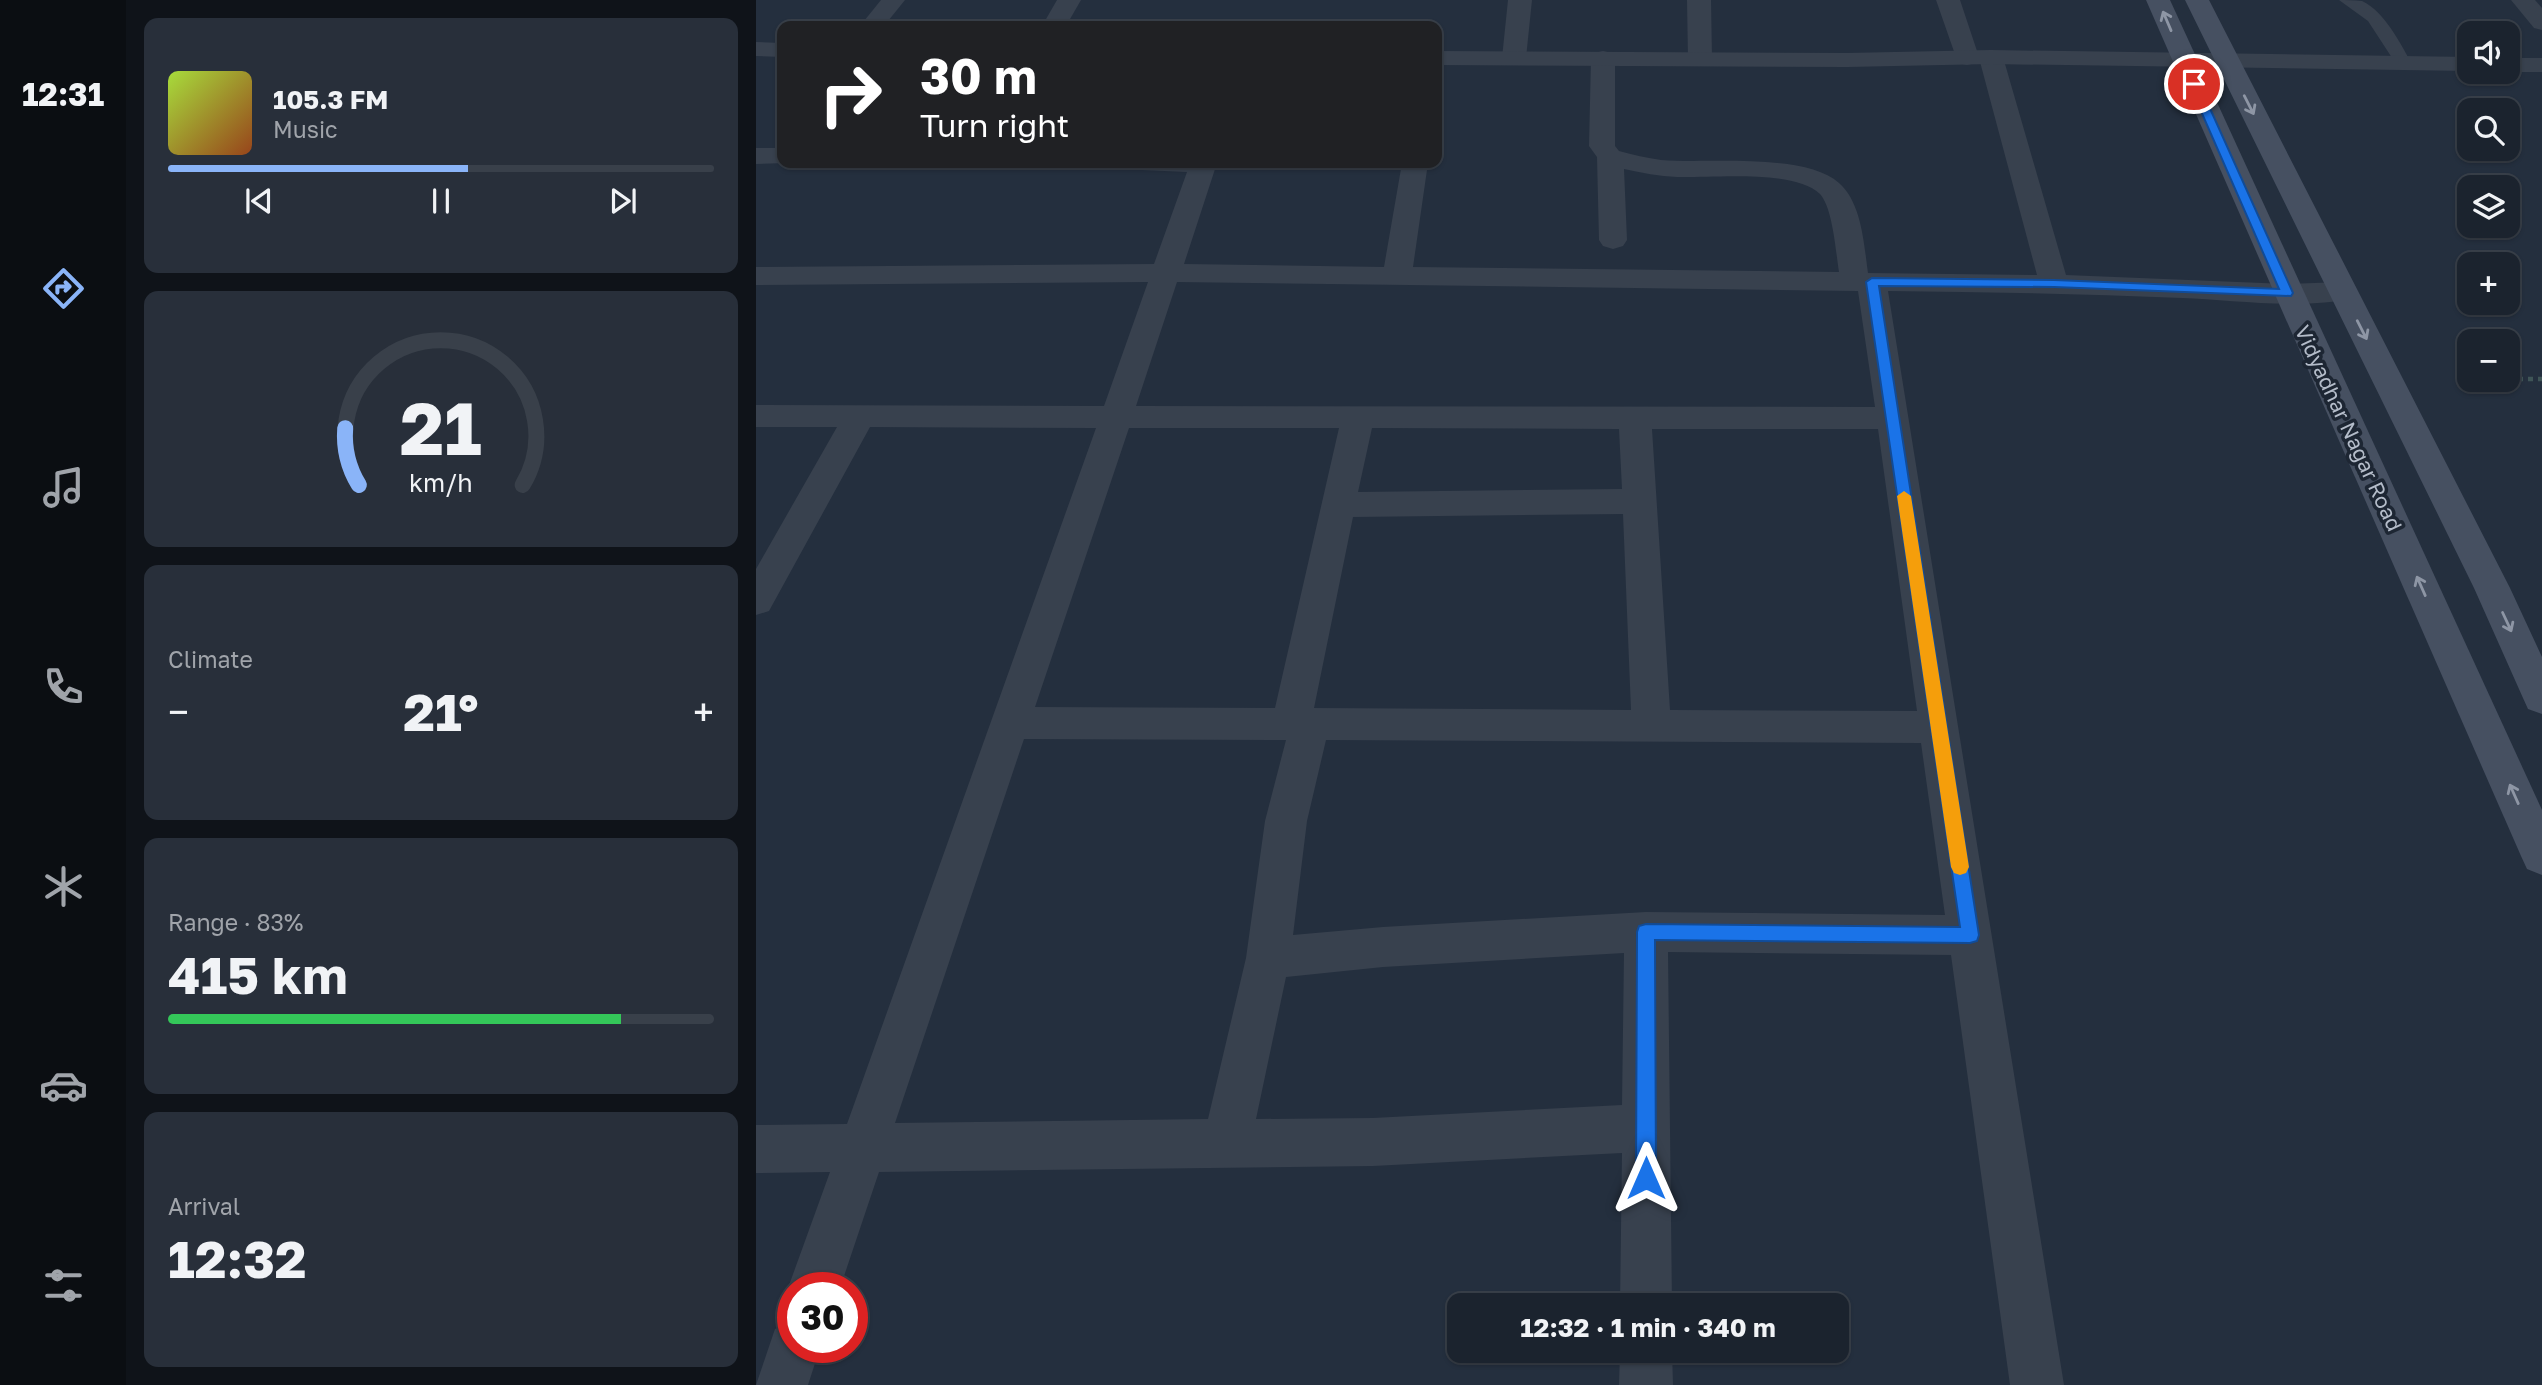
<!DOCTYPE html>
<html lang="en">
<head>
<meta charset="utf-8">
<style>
	body { margin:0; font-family:"Golos Text",sans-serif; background:#282f3a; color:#f1f3f6; height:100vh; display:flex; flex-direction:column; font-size:26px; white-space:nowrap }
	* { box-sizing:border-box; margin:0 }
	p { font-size:23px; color:#a0a4aa }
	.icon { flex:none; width:38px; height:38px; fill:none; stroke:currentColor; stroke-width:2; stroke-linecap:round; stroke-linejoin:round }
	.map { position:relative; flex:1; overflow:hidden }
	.side { display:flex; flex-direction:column; gap:18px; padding:18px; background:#0f1319; width:630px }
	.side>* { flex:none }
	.top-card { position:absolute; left:21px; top:21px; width:665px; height:147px; border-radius:14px; box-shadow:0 2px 5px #0004,0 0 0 2px #39404a; background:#202124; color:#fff; overflow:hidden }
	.controls { position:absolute; left:1701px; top:21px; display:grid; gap:14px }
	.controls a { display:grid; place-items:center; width:63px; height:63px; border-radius:14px; background:#1b232e; box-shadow:0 2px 5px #0004,0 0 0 2px #39404a; font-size:35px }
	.speed { position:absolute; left:21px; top:1272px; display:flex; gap:14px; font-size:35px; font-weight:700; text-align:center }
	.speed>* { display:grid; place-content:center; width:91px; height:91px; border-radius:50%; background:#1b232e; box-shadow:0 2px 5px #0004,0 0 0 2px #39404a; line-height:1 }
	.speed .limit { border:10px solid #d22; background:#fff; color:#111 }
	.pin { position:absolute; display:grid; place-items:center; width:60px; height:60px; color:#fff; margin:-30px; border:4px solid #fff; border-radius:50%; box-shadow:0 2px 7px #0007 }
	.me { position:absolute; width:77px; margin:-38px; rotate:0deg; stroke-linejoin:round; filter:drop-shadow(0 0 5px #0008) }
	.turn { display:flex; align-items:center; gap:24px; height:147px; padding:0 28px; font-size:32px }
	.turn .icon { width:91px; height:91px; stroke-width:2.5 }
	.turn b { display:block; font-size:49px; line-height:60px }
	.big { font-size:52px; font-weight:700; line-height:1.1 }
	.side .widget { flex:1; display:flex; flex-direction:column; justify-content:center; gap:10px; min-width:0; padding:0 24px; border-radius:14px; background:#282f3a }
	.side .dial { align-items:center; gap:0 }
	.dial svg { height:182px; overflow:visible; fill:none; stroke:#39404a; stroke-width:7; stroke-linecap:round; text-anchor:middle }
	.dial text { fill:#f1f3f6; stroke:none }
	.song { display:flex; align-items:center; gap:21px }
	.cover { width:84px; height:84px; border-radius:10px; background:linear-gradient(135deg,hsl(80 70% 55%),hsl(20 70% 35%)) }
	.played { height:7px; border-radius:4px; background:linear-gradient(90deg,#8ab4f8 55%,#39404a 55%) }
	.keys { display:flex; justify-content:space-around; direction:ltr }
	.heat { display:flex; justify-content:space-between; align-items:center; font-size:38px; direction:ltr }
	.charge { height:10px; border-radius:5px; background:linear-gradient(90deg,#34c759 83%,#39404a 0) }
	.trip { position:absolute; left:691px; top:1293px; width:402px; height:70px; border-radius:14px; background:#1b232e; box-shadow:0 2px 5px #0004,0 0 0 2px #39404a; font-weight:700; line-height:70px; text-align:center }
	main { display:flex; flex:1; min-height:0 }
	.tabs { display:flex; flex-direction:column; width:126px; justify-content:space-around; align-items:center; background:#0b0e12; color:#a0a4aa }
	.tabs .icon { width:49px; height:49px }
	.tabs .current { color:#8ab4f8 }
	.tabs b { font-size:32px; color:#f1f3f6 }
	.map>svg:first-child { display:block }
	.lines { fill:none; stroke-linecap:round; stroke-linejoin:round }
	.path { stroke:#3f5557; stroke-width:4.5; stroke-dasharray:5 5; stroke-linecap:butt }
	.service { fill:#38414e; fill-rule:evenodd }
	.minor { fill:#38414e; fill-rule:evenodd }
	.tertiary { fill:#38414e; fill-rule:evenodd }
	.secondary { fill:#465061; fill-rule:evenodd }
	.oneway { stroke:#8e96a5 }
	.route { fill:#1a73e8; stroke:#114b97; stroke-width:2 }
	.slow { fill:#f59e0b }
	.labels { text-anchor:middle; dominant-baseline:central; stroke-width:7; stroke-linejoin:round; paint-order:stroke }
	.street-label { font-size:21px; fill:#b4bcc9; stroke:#1d2633 }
</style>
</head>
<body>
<main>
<nav class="tabs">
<b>12:31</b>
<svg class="icon current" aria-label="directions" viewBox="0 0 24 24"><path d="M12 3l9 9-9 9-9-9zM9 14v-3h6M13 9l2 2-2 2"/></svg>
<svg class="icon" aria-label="music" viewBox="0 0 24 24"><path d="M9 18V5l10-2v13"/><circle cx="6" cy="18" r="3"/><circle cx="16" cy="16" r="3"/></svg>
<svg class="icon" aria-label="phone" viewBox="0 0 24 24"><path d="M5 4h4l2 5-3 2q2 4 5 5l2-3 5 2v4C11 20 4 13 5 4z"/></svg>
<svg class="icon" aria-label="climate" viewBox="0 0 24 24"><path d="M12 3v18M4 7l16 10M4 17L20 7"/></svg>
<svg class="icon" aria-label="car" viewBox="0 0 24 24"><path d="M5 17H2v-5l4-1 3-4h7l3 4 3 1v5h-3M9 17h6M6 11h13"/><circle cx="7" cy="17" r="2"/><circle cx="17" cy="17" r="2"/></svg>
<svg class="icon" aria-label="filters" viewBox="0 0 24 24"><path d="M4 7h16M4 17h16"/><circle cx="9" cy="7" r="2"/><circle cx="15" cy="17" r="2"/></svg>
</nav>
<section class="side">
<div class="widget">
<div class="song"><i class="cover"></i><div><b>105.3 FM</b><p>Music</p></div></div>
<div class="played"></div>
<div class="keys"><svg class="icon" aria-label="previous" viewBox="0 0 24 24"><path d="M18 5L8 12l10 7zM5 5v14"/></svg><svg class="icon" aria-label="pause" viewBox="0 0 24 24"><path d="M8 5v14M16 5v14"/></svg><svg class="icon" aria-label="next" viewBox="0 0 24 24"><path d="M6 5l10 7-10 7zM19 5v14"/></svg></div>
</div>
<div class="widget dial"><svg viewBox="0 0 100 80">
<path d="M14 69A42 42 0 1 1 86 69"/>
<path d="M14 69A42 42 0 0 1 8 44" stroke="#8ab4f8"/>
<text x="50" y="56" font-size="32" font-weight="700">21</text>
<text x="50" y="72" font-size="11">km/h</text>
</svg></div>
<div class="widget"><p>Climate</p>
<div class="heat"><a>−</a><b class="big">21°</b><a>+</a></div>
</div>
<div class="widget"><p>Range · 83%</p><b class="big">415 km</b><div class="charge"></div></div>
<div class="widget"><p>Arrival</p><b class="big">12:32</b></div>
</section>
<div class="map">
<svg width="1786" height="1385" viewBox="0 0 1786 1385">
	<rect width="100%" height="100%" fill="#242f3e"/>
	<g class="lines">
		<g class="path">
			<polyline points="1704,378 1713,378"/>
			<polyline points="1752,379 1786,379"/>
		</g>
		<path class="service" d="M1583,0C1590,0 1599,0 1606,1C1629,12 1644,43 1656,64L1654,67H1642L1612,21Z"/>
		<g class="minor">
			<polygon points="125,0 149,0 128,26 104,26"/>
			<polygon points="301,0 325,0 310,26 286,26"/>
			<polygon points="752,0 776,0 770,58 767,63 758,65 749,63 746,58"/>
			<polygon points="931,0 955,0 956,59 953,64 944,66 935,64 932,59"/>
			<path d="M1180,0H1204L1223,57L1226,52L1235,50L1244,52L1247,57L1310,275L1531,284L1586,282L1597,284L1601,291L1597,298C1549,310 1476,300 1426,298C1328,294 1230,292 1132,291L1308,1385H1254L1195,955L912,952L916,1306H864L866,1153L617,1166L123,1172L84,1288H37V1299L32,1288L74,1172L0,1173V1125L91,1124L340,428L114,427L13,611L0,615V569L81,427H0V405L348,406L392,282L0,285V267L398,264L431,172L363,169L360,163H461L428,264L628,267L646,163H672L657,267L1083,272C1080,254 1077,208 1064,194C1038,169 956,178 921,177C903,176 886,173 868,169L871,240L867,246L857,249L847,246L843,240L841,157L833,146L835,58L838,53L847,51L856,53L859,58V146L863,151C877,155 891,158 905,160C950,164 1049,152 1083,183C1106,203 1108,245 1112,273L1281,275L1223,58L1220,63L1211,65L1202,63ZM421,282L1102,291L1119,407L380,406ZM373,428H583L519,708L279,707ZM616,428L863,429L866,489L602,492ZM896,429H1122L1161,711L914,710ZM867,514L875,710L558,708L597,517ZM268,739L530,740L509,821L490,958L452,1119L139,1123ZM570,740L1165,743L1189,915L890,912L627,927L537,935L551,821ZM868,953L866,1105L617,1118L500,1119L530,977L627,967Z"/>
			<polygon points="1755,0 1779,0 1786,8 1786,30 1778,28"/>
			<polygon points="0,148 26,148 26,163 31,163 0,164"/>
			<polygon points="37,1322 37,1348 64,1348 52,1385 0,1385 19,1329"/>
			<polygon points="864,1351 916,1351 917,1385 863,1385"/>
		</g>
		<g class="tertiary">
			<polygon points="0,42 26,43 26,57 0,56"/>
			<polygon points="1235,50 1713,57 1713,71 1235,64 1091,67 681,65 681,51 1091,53"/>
			<polygon points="1752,58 1786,58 1786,72 1749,72 1752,72"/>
		</g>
		<g class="secondary">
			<polygon points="1390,0 1414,0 1786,810 1786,875 1771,869 1765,856"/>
			<polygon points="1429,0 1453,0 1754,588 1786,657 1786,714 1772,709 1767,698 1718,588"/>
		</g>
	</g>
	<defs><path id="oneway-shaft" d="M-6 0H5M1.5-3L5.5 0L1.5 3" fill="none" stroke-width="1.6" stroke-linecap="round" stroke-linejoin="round" transform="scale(1.75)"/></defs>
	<g class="oneway">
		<use href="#oneway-shaft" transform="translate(1411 21) rotate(-113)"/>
		<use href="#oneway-shaft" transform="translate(1493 105) rotate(63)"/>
		<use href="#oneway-shaft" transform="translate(1606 330) rotate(63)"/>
		<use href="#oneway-shaft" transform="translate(1665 586) rotate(-114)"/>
		<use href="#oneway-shaft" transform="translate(1751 622) rotate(65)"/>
		<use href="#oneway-shaft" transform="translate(1758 794) rotate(-114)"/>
	</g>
	<polygon class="route" points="1438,81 1443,84 1537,293 1535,296 1298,287 1123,286 1223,935 1221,941 1214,943 899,940 900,1178 897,1186 890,1189 883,1186 880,1178 881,932 883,926 890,924 1204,927 1110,282 1116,278 1298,280 1523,289 1433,84"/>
	<polygon class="slow" points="1148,491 1155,496 1213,867 1210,873 1204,875 1198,873 1195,867 1141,496"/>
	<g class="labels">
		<g class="street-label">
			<text transform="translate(1593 428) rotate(65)">Vidyadhar Nagar Road</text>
		</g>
	</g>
</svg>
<div class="controls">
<a><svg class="icon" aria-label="sound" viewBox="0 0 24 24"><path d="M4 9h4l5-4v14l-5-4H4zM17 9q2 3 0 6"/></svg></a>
<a><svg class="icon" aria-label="search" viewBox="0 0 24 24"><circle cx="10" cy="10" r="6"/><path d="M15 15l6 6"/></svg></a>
<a><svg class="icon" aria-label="layers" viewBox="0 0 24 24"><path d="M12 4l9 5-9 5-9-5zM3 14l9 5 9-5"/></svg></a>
<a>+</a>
<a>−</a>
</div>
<div class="speed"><div class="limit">30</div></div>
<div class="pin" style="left:1438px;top:84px;background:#d93025"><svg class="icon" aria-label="arrive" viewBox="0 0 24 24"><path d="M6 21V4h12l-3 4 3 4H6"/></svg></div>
<svg class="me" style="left:890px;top:1178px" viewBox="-20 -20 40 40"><path d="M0-17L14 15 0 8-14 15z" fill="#1a73e8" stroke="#fff" stroke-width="4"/></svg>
<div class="trip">12:32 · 1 min · 340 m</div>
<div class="top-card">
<div class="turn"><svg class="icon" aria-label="right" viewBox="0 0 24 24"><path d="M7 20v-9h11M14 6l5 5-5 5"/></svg><div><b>30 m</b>Turn right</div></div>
</div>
</div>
</main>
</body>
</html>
